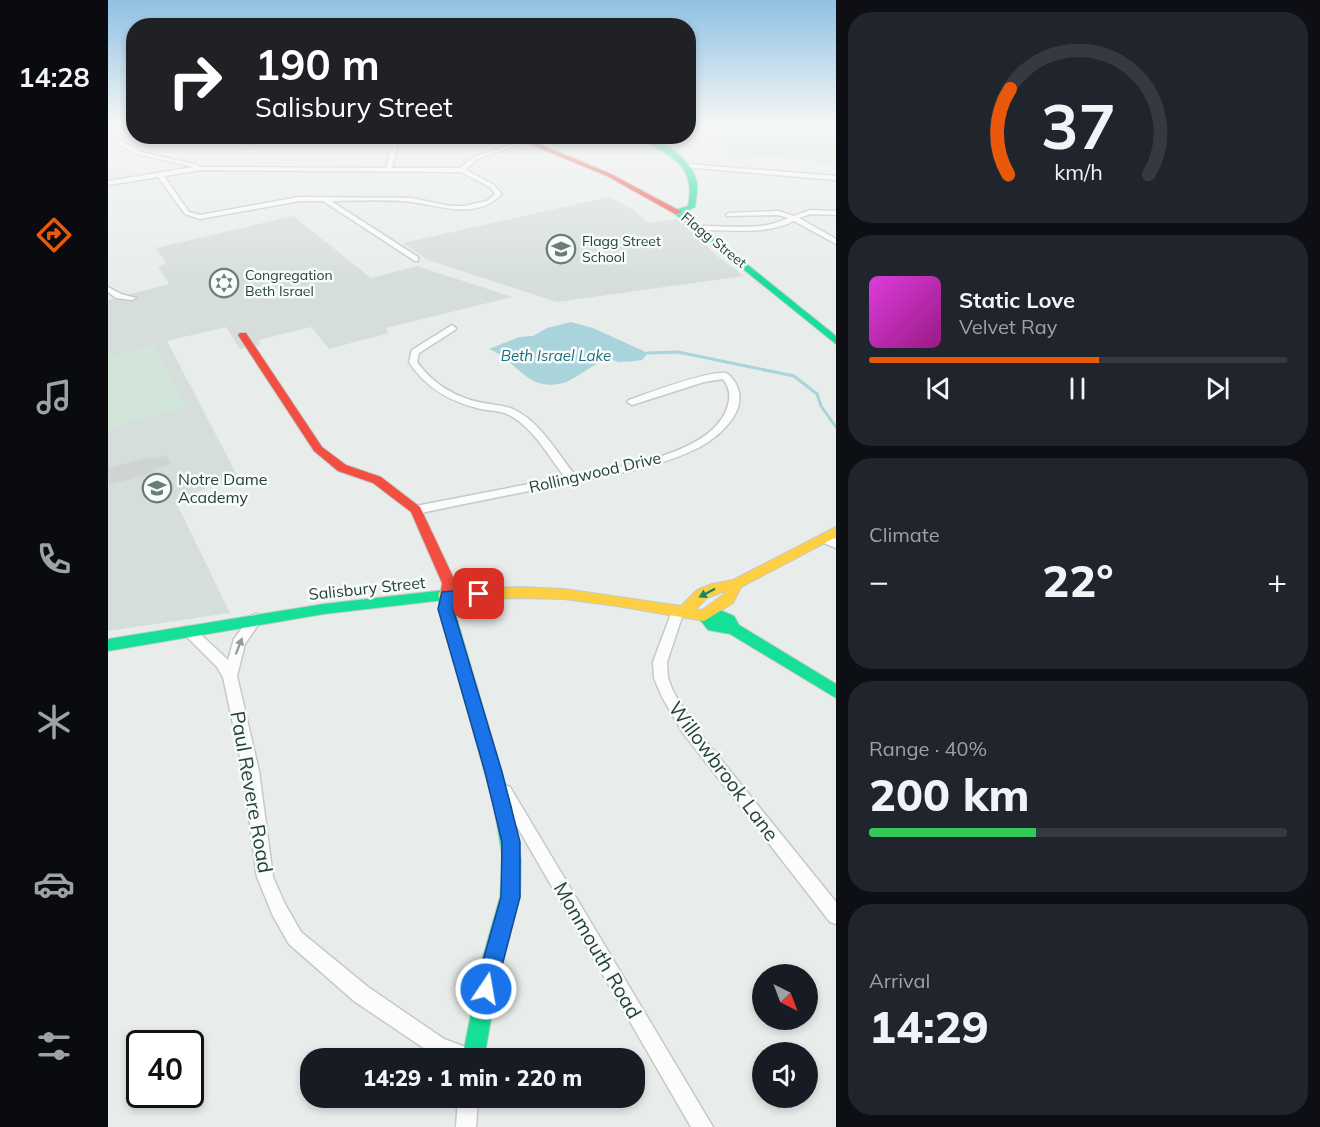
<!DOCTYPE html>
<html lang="en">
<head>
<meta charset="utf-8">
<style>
	body { margin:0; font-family:Mulish,sans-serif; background:#20242c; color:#f1f3f6; height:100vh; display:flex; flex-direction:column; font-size:22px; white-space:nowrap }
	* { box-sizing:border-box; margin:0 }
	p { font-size:20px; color:#9ea1a6 }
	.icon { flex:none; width:33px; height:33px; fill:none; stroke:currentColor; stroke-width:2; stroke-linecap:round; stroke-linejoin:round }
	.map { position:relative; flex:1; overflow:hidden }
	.sheet { display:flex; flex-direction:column; gap:12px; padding:12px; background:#0d0f14; width:484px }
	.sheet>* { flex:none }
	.top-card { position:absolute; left:18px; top:18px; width:570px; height:126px; border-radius:24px; box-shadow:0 3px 9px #0003; background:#202124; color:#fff; overflow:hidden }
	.needle { width:39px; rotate:138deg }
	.fabs { position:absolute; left:644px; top:964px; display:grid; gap:12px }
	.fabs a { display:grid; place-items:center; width:66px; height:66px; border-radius:50%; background:#171b24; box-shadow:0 3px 9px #0003; font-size:30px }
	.speed { position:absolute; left:18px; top:1030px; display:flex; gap:12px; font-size:30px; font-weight:700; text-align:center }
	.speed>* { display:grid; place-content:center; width:78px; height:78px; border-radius:50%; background:#171b24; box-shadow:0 3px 9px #0003; line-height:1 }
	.speed .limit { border:3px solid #111; border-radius:9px; background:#fff; color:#111 }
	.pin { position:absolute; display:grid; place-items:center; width:51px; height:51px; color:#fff; margin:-26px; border-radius:12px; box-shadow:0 3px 9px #0006 }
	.me { position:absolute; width:66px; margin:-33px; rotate:12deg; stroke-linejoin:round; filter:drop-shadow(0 0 4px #0008) }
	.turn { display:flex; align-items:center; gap:21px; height:126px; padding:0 30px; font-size:27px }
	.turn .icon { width:78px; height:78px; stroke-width:2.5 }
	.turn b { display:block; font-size:42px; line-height:51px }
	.big { font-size:45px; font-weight:800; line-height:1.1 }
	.sheet .tile { flex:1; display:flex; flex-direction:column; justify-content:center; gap:9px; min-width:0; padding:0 21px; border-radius:24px; background:#20242c }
	.sheet .dial { align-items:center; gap:0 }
	.dial svg { height:156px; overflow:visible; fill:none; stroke:#363941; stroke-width:7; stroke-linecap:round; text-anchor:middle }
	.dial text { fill:#f1f3f6; stroke:none }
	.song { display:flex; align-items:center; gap:18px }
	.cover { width:72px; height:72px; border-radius:9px; background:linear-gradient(135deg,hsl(300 70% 55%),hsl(310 70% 35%)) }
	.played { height:6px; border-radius:3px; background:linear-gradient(90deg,#ea580c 55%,#363941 55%) }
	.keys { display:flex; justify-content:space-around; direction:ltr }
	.heat { display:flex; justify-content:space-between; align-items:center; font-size:33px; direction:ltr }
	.charge { height:9px; border-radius:4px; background:linear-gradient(90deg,#34c759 40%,#363941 0) }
	.trip { position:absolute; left:192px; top:1048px; width:345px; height:60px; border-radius:24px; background:#171b24; box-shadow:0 3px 9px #0003; font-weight:800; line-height:60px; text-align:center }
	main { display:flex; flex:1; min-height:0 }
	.tabs { display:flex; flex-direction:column; width:108px; justify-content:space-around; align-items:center; background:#090b0e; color:#9ea1a6 }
	.tabs .icon { width:42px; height:42px }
	.tabs .active { color:#ea580c }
	.tabs b { font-size:27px; color:#f1f3f6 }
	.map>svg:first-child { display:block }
	.built { fill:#d6dedb }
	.green { fill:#d1e6d8 }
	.water { fill:#a9d4db }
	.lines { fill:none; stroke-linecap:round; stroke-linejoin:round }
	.stream { stroke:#a9d4db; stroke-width:3 }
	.building { fill:#cfd4d2; stroke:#d1d6d4; stroke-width:1.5 }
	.street-casing { stroke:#c5cac8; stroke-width:3 }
	.fast-casing { stroke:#c3cbc8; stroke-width:2 }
	.slow-casing { stroke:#c3cbc8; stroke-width:2 }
	.jam-casing { stroke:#c3cbc8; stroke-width:2 }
	.street { fill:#fcfcfc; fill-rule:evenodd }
	.fast { fill:#16e098; fill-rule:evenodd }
	.slow { fill:#ffcf43; fill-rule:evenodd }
	.jam { fill:#f24e42; fill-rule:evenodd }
	.oneway { fill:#1e8160 }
	.oneway2 { fill:#909f9b }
	.route { fill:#1a73e8; stroke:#114b97; stroke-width:1.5 }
	.labels { text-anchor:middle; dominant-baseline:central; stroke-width:5; stroke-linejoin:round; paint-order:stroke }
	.far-street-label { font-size:14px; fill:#24423a; stroke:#f7fbf9 }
	.far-poi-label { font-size:14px; fill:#24423a; stroke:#f7fbf9; text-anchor:start }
	.far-water-label { font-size:15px; font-style:italic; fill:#1c6f80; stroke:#f7fbf9 }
	.street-label { font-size:16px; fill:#24423a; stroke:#f7fbf9 }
	.poi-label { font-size:16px; fill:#24423a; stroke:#f7fbf9; text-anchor:start }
	.near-street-label { font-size:20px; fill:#24423a; stroke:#f7fbf9 }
</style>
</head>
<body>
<main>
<nav class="tabs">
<b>14:28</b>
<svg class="icon active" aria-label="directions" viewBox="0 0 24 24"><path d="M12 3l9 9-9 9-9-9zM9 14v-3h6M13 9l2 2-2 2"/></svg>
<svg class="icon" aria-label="music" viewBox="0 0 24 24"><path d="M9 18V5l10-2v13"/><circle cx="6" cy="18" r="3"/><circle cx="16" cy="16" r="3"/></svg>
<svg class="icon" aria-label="phone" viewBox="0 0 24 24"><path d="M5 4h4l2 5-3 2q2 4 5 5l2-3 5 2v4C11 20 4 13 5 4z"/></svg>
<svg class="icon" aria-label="climate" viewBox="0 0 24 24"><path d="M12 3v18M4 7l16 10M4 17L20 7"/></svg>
<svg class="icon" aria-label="car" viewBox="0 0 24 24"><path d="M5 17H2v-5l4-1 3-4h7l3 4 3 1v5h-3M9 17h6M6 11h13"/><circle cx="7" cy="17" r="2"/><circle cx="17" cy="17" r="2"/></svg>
<svg class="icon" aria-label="filters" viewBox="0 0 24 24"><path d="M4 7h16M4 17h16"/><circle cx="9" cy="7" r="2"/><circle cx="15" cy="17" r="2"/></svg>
</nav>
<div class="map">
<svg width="728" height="1127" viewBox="0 0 728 1127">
	<rect width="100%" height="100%" fill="#e8edeb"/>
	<g class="built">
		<polygon points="500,197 521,207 541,223 571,219 608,255 636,276 449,302 320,260 295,243"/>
		<polygon points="185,216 263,278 309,266 404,297 278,328 281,333 221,349 203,327 151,340 152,345 132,349 118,327 59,341 130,477 67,500 122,613 0,631 0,300 61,284 50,266 58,264 48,248"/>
	</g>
	<g class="green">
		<polygon points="580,123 727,123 727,164 666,156 623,159 614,149 612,139 595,131 581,131"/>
		<polygon points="46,345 78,406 0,428 0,357"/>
	</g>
	<path class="water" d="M463,322L485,328L540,353L534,360C527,361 519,362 511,362C506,361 504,359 498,360C474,368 463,389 435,384C414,380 401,356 381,349L411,337L425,336L439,328Z"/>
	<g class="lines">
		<polyline class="stream" points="540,353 570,352 686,376 709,394 713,406 728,427"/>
	</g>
	<polygon class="building" points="59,456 62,464 44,469 46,472 2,484 0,469 40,458 41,460"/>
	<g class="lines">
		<g class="street-casing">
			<g id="street">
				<path d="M107,136H121L149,141H284L286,137L289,136L291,138L284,168H352L365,157L418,140L423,141L369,159L358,170L386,185L393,193V195C366,220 335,206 304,202C278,199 250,201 223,201L310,257V261H307L215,201H191L92,219L77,214L50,177L0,185V181L86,167L29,154L10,144L12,141L33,152L90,165L91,167L278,168L284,145H149ZM93,170L353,172L382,187L387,194L379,201L356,206H342L303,198L191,197L92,215L81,212L56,176Z"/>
				<polygon points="578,164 728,176 728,180 576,167"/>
				<path d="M702,210L728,211V215L703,214L691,218L728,239V244L686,221C656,236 623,229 591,230L588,228L591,226C620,225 653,232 680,218L670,215L619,216L618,215L621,213L670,211L686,216Z"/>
				<polygon points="0,287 13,294 28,298 24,300 8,298 0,292"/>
				<path d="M344,325L348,328L347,330L311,353L309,362C325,384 348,398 375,403C386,405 397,405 407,410C433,423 449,453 467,475C510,467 607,455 620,405C623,395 621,387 615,379L596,382L524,405L519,402L521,400C541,393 599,371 617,373C622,374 624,379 627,382C643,409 613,435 592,447C553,467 507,474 465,482C412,493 360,503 308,514L304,513L302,510L308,506L457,477C440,456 426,428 401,415C392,410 382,411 373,409C342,402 318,388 301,362L304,350Z"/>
				<polygon points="715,534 728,539 728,548 711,541 709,538"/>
				<polygon points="570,606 574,608 576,611 559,662 560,678 565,691 585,725 728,902 728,924 722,922 575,733 554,697 546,678 545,662 564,611 566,608"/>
				<polygon points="148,614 153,616 154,619 137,644 129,676 151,771 165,877 177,904 193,932 260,987 336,1039 371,1052 374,1059 339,1059 323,1053 246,1001 181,944 165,916 149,877 135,771 115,677 109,667 73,631 75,627 85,627 120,660 126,639 143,616"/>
				<polygon points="397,785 402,787 605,1127 583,1127 392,797 389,792 392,787"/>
				<polygon points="350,1098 370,1098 368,1127 348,1127"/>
			</g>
		</g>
		<g class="fast-casing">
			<g id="fast">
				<path d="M530,136C552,136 585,160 589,183C590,191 588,199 587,207L575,213L728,336V344L567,214V210L580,206C589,162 560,157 530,136Z"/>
				<polygon points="337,590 342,591 344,595 338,600 343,601 345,605 404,807 413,860 412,897 393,963 376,1059 354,1059 373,963 392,897 395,860 386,807 331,605 336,600 216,614 0,651 0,639 216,604"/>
				<polygon points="607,608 626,616 631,625 728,684 728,698 622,634 600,630 589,616 591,612"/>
			</g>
		</g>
		<g class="slow-casing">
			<path id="slow" d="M728,527V537L633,587L625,603L596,621L509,606L456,599L411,598L337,600L332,599L330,595L332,591L337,590L411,587L456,589L573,606L589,590L604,584L625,580ZM617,591L615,595L594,610L588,609L599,598Z"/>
		</g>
		<g class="jam-casing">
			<g id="jam">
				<polygon points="402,136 412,136 503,174 574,212 567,214 499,176"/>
				<polygon points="132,333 138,333 214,447 238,465 273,477 312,507 348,583 343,609 333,609 331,605 334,583 303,512 265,483 230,471 206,451 130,335"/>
			</g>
		</g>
		<use href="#street" class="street"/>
		<use href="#fast" class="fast"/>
		<use href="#slow" class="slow"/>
		<use href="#jam" class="jam"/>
	</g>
	<defs><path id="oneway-solid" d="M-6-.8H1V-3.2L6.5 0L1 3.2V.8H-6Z" transform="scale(1.5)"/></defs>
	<use class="oneway" href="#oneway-solid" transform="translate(599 593) rotate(152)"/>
	<use class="oneway2" href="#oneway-solid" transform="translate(131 646) rotate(-69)"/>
	<linearGradient id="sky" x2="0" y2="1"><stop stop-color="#8fc1e3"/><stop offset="0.44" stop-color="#f5f7f6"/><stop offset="1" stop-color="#f5f7f6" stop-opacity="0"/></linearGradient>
	<rect width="728" height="281" fill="url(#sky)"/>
	<polygon class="route" points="371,589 376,590 378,594 376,598 346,601 345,609 394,772 412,842 412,897 388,989 385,996 378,999 370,996 367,989 393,897 394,842 377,772 330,609 334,592"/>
	<defs>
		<g id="school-ring" transform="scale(1.5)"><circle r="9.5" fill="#f7fbf9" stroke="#697e78" stroke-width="1.5"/><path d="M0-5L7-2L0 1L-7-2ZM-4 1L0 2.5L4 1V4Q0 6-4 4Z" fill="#697e78"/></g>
		<g id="synagogue-ring" transform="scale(1.5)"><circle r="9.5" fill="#f7fbf9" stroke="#697e78" stroke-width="1.5"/><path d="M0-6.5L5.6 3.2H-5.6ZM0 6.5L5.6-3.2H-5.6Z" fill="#697e78"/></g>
	</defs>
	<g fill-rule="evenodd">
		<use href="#school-ring" x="453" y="249"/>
		<use href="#synagogue-ring" x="116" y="283"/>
		<use href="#school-ring" x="49" y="488"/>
	</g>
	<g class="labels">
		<g class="far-street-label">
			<text transform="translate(606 240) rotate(39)">Flagg Street</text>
		</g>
		<g class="far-poi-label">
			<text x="474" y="241">Flagg Street<tspan x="474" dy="16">School</tspan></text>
			<text x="137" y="275">Congregation<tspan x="137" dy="16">Beth Israel</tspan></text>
		</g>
		<g class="far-water-label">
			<text x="448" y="355">Beth Israel Lake</text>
		</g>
		<g class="street-label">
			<text transform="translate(487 472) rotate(-13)">Rollingwood Drive</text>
			<text transform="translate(259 588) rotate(-6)">Salisbury Street</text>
		</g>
		<g class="poi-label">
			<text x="70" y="479">Notre Dame<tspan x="70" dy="18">Academy</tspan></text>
		</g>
		<g class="near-street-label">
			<text transform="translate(616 771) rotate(53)">Willowbrook Lane</text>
			<text transform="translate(144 792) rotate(80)">Paul Revere Road</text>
			<text transform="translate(490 950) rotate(60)">Monmouth Road</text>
		</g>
	</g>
</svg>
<div class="fabs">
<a><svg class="needle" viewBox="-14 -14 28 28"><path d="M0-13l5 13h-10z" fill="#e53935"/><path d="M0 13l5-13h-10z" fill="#9ea1a6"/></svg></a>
<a><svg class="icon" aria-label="sound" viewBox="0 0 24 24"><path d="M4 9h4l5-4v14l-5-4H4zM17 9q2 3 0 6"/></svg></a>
</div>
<div class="speed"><div class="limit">40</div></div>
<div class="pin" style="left:371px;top:594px;background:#d93025"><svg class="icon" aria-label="arrive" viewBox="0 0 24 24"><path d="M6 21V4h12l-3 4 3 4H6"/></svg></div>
<svg class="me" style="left:378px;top:989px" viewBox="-20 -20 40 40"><circle r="17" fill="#1a73e8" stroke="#fff" stroke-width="3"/><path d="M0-11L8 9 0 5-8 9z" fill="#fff"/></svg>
<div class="trip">14:29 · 1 min · 220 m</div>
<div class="top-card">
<div class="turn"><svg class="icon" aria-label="right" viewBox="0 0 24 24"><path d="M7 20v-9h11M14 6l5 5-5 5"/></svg><div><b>190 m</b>Salisbury Street</div></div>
</div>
</div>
<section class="sheet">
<div class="tile dial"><svg viewBox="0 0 100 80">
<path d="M14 69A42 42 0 1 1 86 69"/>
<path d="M14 69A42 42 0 0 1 15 25" stroke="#ea580c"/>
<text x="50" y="56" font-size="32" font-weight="700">37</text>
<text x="50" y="72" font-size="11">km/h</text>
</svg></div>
<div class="tile">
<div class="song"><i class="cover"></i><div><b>Static Love</b><p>Velvet Ray</p></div></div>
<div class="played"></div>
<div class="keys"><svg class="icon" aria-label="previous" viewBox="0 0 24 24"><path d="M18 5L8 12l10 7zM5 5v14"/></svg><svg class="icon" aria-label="pause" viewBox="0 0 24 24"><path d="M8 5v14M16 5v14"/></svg><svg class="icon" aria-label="next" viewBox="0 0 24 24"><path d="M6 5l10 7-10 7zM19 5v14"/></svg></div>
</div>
<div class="tile"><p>Climate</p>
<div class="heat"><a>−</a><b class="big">22°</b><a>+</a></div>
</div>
<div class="tile"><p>Range · 40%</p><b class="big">200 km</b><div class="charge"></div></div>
<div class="tile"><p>Arrival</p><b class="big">14:29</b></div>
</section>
</main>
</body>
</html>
